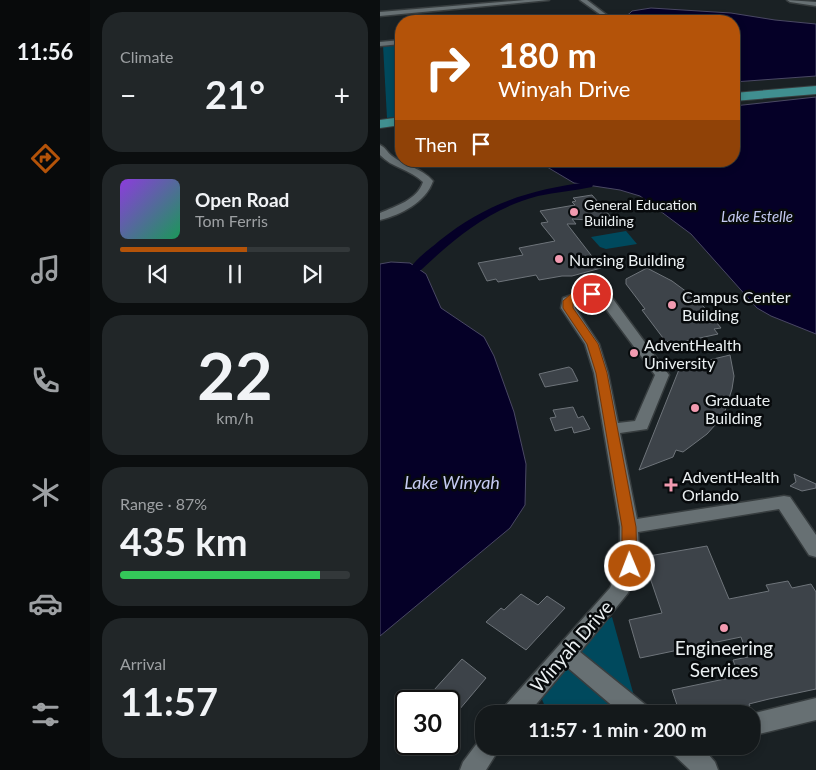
<!DOCTYPE html>
<html lang="en">
<head>
<meta charset="utf-8">
<style>
	body { margin:0; font-family:Lato,sans-serif; background:#212628; color:#f1f3f6; height:100vh; display:flex; flex-direction:column; font-size:19px; white-space:nowrap }
	* { box-sizing:border-box; margin:0 }
	p { font-size:16px; color:#9da0a3 }
	.icon { flex:none; width:28px; height:28px; fill:none; stroke:currentColor; stroke-width:2; stroke-linecap:round; stroke-linejoin:round }
	.map { position:relative; flex:1; overflow:hidden }
	.sheet { display:flex; flex-direction:column; gap:12px; padding:12px; background:#0b0e0f; width:290px }
	.sheet>* { flex:none }
	.guide { position:absolute; left:15px; top:15px; width:345px; height:152px; border-radius:20px; box-shadow:0 2px 8px #0003,0 0 0 1px #33383a; background:#b45309; color:#fff; overflow:hidden }
	.speed { position:absolute; left:15px; top:690px; display:flex; gap:10px; font-size:25px; font-weight:700; text-align:center }
	.speed>* { display:grid; place-content:center; width:65px; height:65px; border-radius:50%; background:#14191b; box-shadow:0 2px 8px #0003,0 0 0 1px #33383a; line-height:1 }
	.speed .limit { border:2px solid #111; border-radius:8px; background:#fff; color:#111 }
	.pin { position:absolute; display:grid; place-items:center; width:42px; height:42px; color:#fff; margin:-21px; border:2px solid #fff; border-radius:50%; box-shadow:0 1px 5px #0007 }
	.me { position:absolute; width:55px; margin:-28px; rotate:359deg; stroke-linejoin:round; filter:drop-shadow(0 0 4px #0008) }
	.turn { display:flex; align-items:center; gap:18px; height:105px; padding:0 20px; font-size:22px }
	.turn .icon { width:65px; height:65px; stroke-width:2.5 }
	.turn b { display:block; font-size:35px; line-height:42px }
	.then { display:flex; align-items:center; height:48px; padding:0 20px; background:#0003; gap:10px; font-size:19px }
	.big { font-size:38px; font-weight:700; line-height:1.1 }
	.sheet .widget { flex:1; display:flex; flex-direction:column; justify-content:center; gap:8px; min-width:0; padding:0 18px; border-radius:20px; background:#212628 }
	.sheet .dial { align-items:center; gap:0 }
	.dial b { font-size:65px; line-height:1 }
	.song { display:flex; align-items:center; gap:15px }
	.cover { width:60px; height:60px; border-radius:8px; background:linear-gradient(135deg,hsl(270 70% 55%),hsl(150 70% 35%)) }
	.played { height:5px; border-radius:2px; background:linear-gradient(90deg,#b45309 55%,#33383a 55%) }
	.keys { display:flex; justify-content:space-around; direction:ltr }
	.heat { display:flex; justify-content:space-between; align-items:center; font-size:28px; direction:ltr }
	.charge { height:8px; border-radius:4px; background:linear-gradient(90deg,#34c759 87%,#33383a 0) }
	.trip { position:absolute; left:95px; top:705px; width:285px; height:50px; border-radius:20px; background:#14191b; box-shadow:0 2px 8px #0003,0 0 0 1px #33383a; font-weight:700; line-height:50px; text-align:center }
	main { display:flex; flex:1; min-height:0 }
	.dock { display:flex; flex-direction:column; width:90px; justify-content:space-around; align-items:center; background:#080a0b; color:#9da0a3 }
	.dock .icon { width:35px; height:35px }
	.dock .current { color:#b45309 }
	.dock b { font-size:22px; color:#f1f3f6 }
	.map>svg:first-child { display:block }
	.green { fill:#00495d }
	.water { fill:#050027; stroke:#4a4864 }
	.lines { fill:none; stroke-linecap:round; stroke-linejoin:round }
	.canal { fill:#050027; fill-rule:evenodd }
	.building { fill:#3d4349; stroke:#6e747a }
	.minor-casing { stroke:#373d3f; stroke-width:3 }
	.primary-casing { stroke:#373d3f; stroke-width:2 }
	.minor { fill:#677073; fill-rule:evenodd }
	.primary { fill:#408f90; fill-rule:evenodd }
	.route { fill:#b45309; stroke:#753606 }
	.poi-dot { fill:#f29ab0; stroke:#070a0c; stroke-width:2 }
	.labels { text-anchor:middle; dominant-baseline:central; stroke-width:5; stroke-linejoin:round; paint-order:stroke }
	.far-poi-label { font-size:14px; fill:#eaeff1; stroke:#070a0c; text-anchor:start }
	.far-water-label { font-size:15px; font-style:italic; fill:#c5caf2; stroke:#070a0c }
	.poi-label { font-size:16px; fill:#eaeff1; stroke:#070a0c; text-anchor:start }
	.water-label { font-size:18px; font-style:italic; fill:#c5caf2; stroke:#070a0c }
	.near-street-label { font-size:19px; fill:#eaeff1; stroke:#070a0c }
	.near-poi-label { font-size:19px; fill:#eaeff1; stroke:#070a0c }
</style>
</head>
<body>
<main>
<nav class="dock">
<b>11:56</b>
<svg class="icon current" aria-label="directions" viewBox="0 0 24 24"><path d="M12 3l9 9-9 9-9-9zM9 14v-3h6M13 9l2 2-2 2"/></svg>
<svg class="icon" aria-label="music" viewBox="0 0 24 24"><path d="M9 18V5l10-2v13"/><circle cx="6" cy="18" r="3"/><circle cx="16" cy="16" r="3"/></svg>
<svg class="icon" aria-label="phone" viewBox="0 0 24 24"><path d="M5 4h4l2 5-3 2q2 4 5 5l2-3 5 2v4C11 20 4 13 5 4z"/></svg>
<svg class="icon" aria-label="climate" viewBox="0 0 24 24"><path d="M12 3v18M4 7l16 10M4 17L20 7"/></svg>
<svg class="icon" aria-label="car" viewBox="0 0 24 24"><path d="M5 17H2v-5l4-1 3-4h7l3 4 3 1v5h-3M9 17h6M6 11h13"/><circle cx="7" cy="17" r="2"/><circle cx="17" cy="17" r="2"/></svg>
<svg class="icon" aria-label="filters" viewBox="0 0 24 24"><path d="M4 7h16M4 17h16"/><circle cx="9" cy="7" r="2"/><circle cx="15" cy="17" r="2"/></svg>
</nav>
<section class="sheet">
<div class="widget"><p>Climate</p>
<div class="heat"><a>−</a><b class="big">21°</b><a>+</a></div>
</div>
<div class="widget">
<div class="song"><i class="cover"></i><div><b>Open Road</b><p>Tom Ferris</p></div></div>
<div class="played"></div>
<div class="keys"><svg class="icon" aria-label="previous" viewBox="0 0 24 24"><path d="M18 5L8 12l10 7zM5 5v14"/></svg><svg class="icon" aria-label="pause" viewBox="0 0 24 24"><path d="M8 5v14M16 5v14"/></svg><svg class="icon" aria-label="next" viewBox="0 0 24 24"><path d="M6 5l10 7-10 7zM19 5v14"/></svg></div>
</div>
<div class="widget dial"><b>22</b><p>km/h</p></div>
<div class="widget"><p>Range · 87%</p><b class="big">435 km</b><div class="charge"></div></div>
<div class="widget"><p>Arrival</p><b class="big">11:57</b></div>
</section>
<div class="map">
<svg width="436" height="770" viewBox="0 0 436 770">
	<rect width="100%" height="100%" fill="#1a2124"/>
	<g class="green">
		<polygon points="21,44 21,116 7,118 3,45"/>
		<polygon points="246,231 257,244 226,249 220,247 211,237"/>
		<polygon points="232,617 259,714 168,714 161,697 227,620"/>
	</g>
	<g class="water">
		<polygon points="271,8 351,13 395,20 436,24 436,76 354,82 354,21 251,21 246,20 243,16 249,14 252,11"/>
		<polygon points="436,97 436,334 391,316 377,308 311,234 260,196 240,190 194,183 157,161 354,161 354,106"/>
		<polygon points="11,262 30,263 46,274 61,308 104,337 114,356 134,412 146,464 145,505 130,528 0,636 0,264"/>
	</g>
	<g class="lines">
		<path class="canal" d="M208,182L213,185L212,187C194,191 176,192 158,196C111,208 76,237 41,270L37,271L31,267C38,257 50,249 59,241C106,203 149,190 208,182Z"/>
	</g>
	<g class="building">
		<polygon points="212,195 231,217 227,218 229,221 192,219 196,224 187,224 221,268 192,276 182,276 159,280 156,275 118,282 116,279 107,281 98,263 143,255 139,248 175,241 162,225 161,223 168,222 160,211 195,205 192,202 196,201 193,198"/>
		<polygon points="267,268 292,281 319,301 341,328 334,329 338,334 293,344 290,341 286,342 262,310 265,309 246,284 246,279"/>
		<polygon points="350,355 354,376 352,389 344,414 336,424 327,434 303,452 296,450 293,457 259,470 300,367"/>
		<polygon points="189,367 192,369 198,381 165,387 159,374"/>
		<polygon points="193,407 198,418 203,416 210,429 194,433 192,427 175,431 170,418 176,417 173,410"/>
		<polygon points="414,474 436,484 436,488 422,491 410,486 416,482"/>
		<polygon points="327,546 349,599 389,591 386,585 408,581 412,588 431,584 436,592 436,689 389,699 369,704 370,706 332,714 300,714 292,690 359,676 353,660 368,657 361,637 260,658 249,620 282,613 263,557"/>
		<polygon points="141,594 158,605 167,596 185,608 146,650 106,622 121,608 124,610"/>
		<polygon points="82,659 106,678 79,710 54,690"/>
	</g>
	<g class="lines">
		<g class="minor-casing">
			<g id="minor">
				<polygon points="145,0 169,0 0,16 0,12"/>
				<polygon points="200,0 207,0 228,16 219,21 211,21 221,15"/>
				<polygon points="407,0 436,2 436,6 410,2"/>
				<polygon points="21,40 21,44 0,46 0,42"/>
				<path d="M0,145C5,147 7,152 12,156C25,166 42,168 53,181C46,202 21,215 0,220V213C16,206 37,200 43,182C30,169 12,168 0,155Z"/>
				<path d="M203,291L218,293L233,299L289,375L267,429L240,433L257,519L404,496L410,497L436,535V557L429,555L399,509L258,532L260,566L248,593L200,652L267,706L270,714H242L187,667L148,714H122L125,706L230,588L240,566V527L214,373L205,344L181,308L183,298ZM202,299H212L223,305L275,375L255,421L238,423L228,373L219,344L195,308V303Z"/>
				<polygon points="436,698 436,720 371,736 371,714"/>
				<polygon points="104,737 104,746 121,746 106,770 80,770 83,762 101,738"/>
				<polygon points="289,746 321,746 335,762 338,770 310,770 293,754"/>
			</g>
		</g>
		<g class="primary-casing">
			<g id="primary">
				<polygon points="436,86 436,94 354,101 354,93"/>
				<polygon points="21,117 21,125 0,128 0,120"/>
			</g>
		</g>
		<use href="#minor" class="minor"/>
		<use href="#primary" class="primary"/>
	</g>
	<polygon class="route" points="212,291 215,292 215,296 197,299 193,302 193,308 218,344 227,373 256,527 257,566 255,570 250,572 244,570 242,566 242,527 216,373 207,344 183,308 183,301 191,294"/>
	<g class="poi-dot">
		<circle cx="194" cy="212" r="5"/>
		<circle cx="179" cy="259" r="5"/>
		<circle cx="292" cy="305" r="5"/>
		<circle cx="254" cy="353" r="5"/>
		<circle cx="315" cy="408" r="5"/>
		<path d="M288.5 477.5h5v5h5v5h-5v5h-5v-5h-5v-5h5z"/>
		<circle cx="344" cy="628" r="5"/>
	</g>
	<g class="labels">
		<g class="far-poi-label">
			<text x="204" y="204">General Education<tspan x="204" dy="16">Building</tspan></text>
		</g>
		<g class="far-water-label">
			<text x="377" y="216">Lake Estelle</text>
		</g>
		<g class="poi-label">
			<text x="189" y="259">Nursing Building</text>
			<text x="302" y="296">Campus Center<tspan x="302" dy="18">Building</tspan></text>
			<text x="264" y="344">AdventHealth<tspan x="264" dy="18">University</tspan></text>
			<text x="325" y="399">Graduate<tspan x="325" dy="18">Building</tspan></text>
			<text x="302" y="476">AdventHealth<tspan x="302" dy="18">Orlando</tspan></text>
		</g>
		<g class="water-label">
			<text x="72" y="482">Lake Winyah</text>
		</g>
		<g class="near-street-label">
			<text transform="translate(191 646) rotate(-49)">Winyah Drive</text>
		</g>
		<g class="near-poi-label">
			<text x="344" y="647">Engineering<tspan x="344" dy="22">Services</tspan></text>
		</g>
	</g>
</svg>
<div class="speed"><div class="limit">30</div></div>
<div class="pin" style="left:212px;top:294px;background:#d93025"><svg class="icon" aria-label="arrive" viewBox="0 0 24 24"><path d="M6 21V4h12l-3 4 3 4H6"/></svg></div>
<svg class="me" style="left:250px;top:566px" viewBox="-20 -20 40 40"><circle r="17" fill="#b45309" stroke="#fff" stroke-width="3"/><path d="M0-11L8 9 0 5-8 9z" fill="#fff"/></svg>
<div class="trip">11:57 · 1 min · 200 m</div>
<div class="guide">
<div class="turn"><svg class="icon" aria-label="right" viewBox="0 0 24 24"><path d="M7 20v-9h11M14 6l5 5-5 5"/></svg><div><b>180 m</b>Winyah Drive</div></div>
<div class="then">Then<svg class="icon" aria-label="arrive" viewBox="0 0 24 24"><path d="M6 21V4h12l-3 4 3 4H6"/></svg></div>
</div>
</div>
</main>
</body>
</html>
